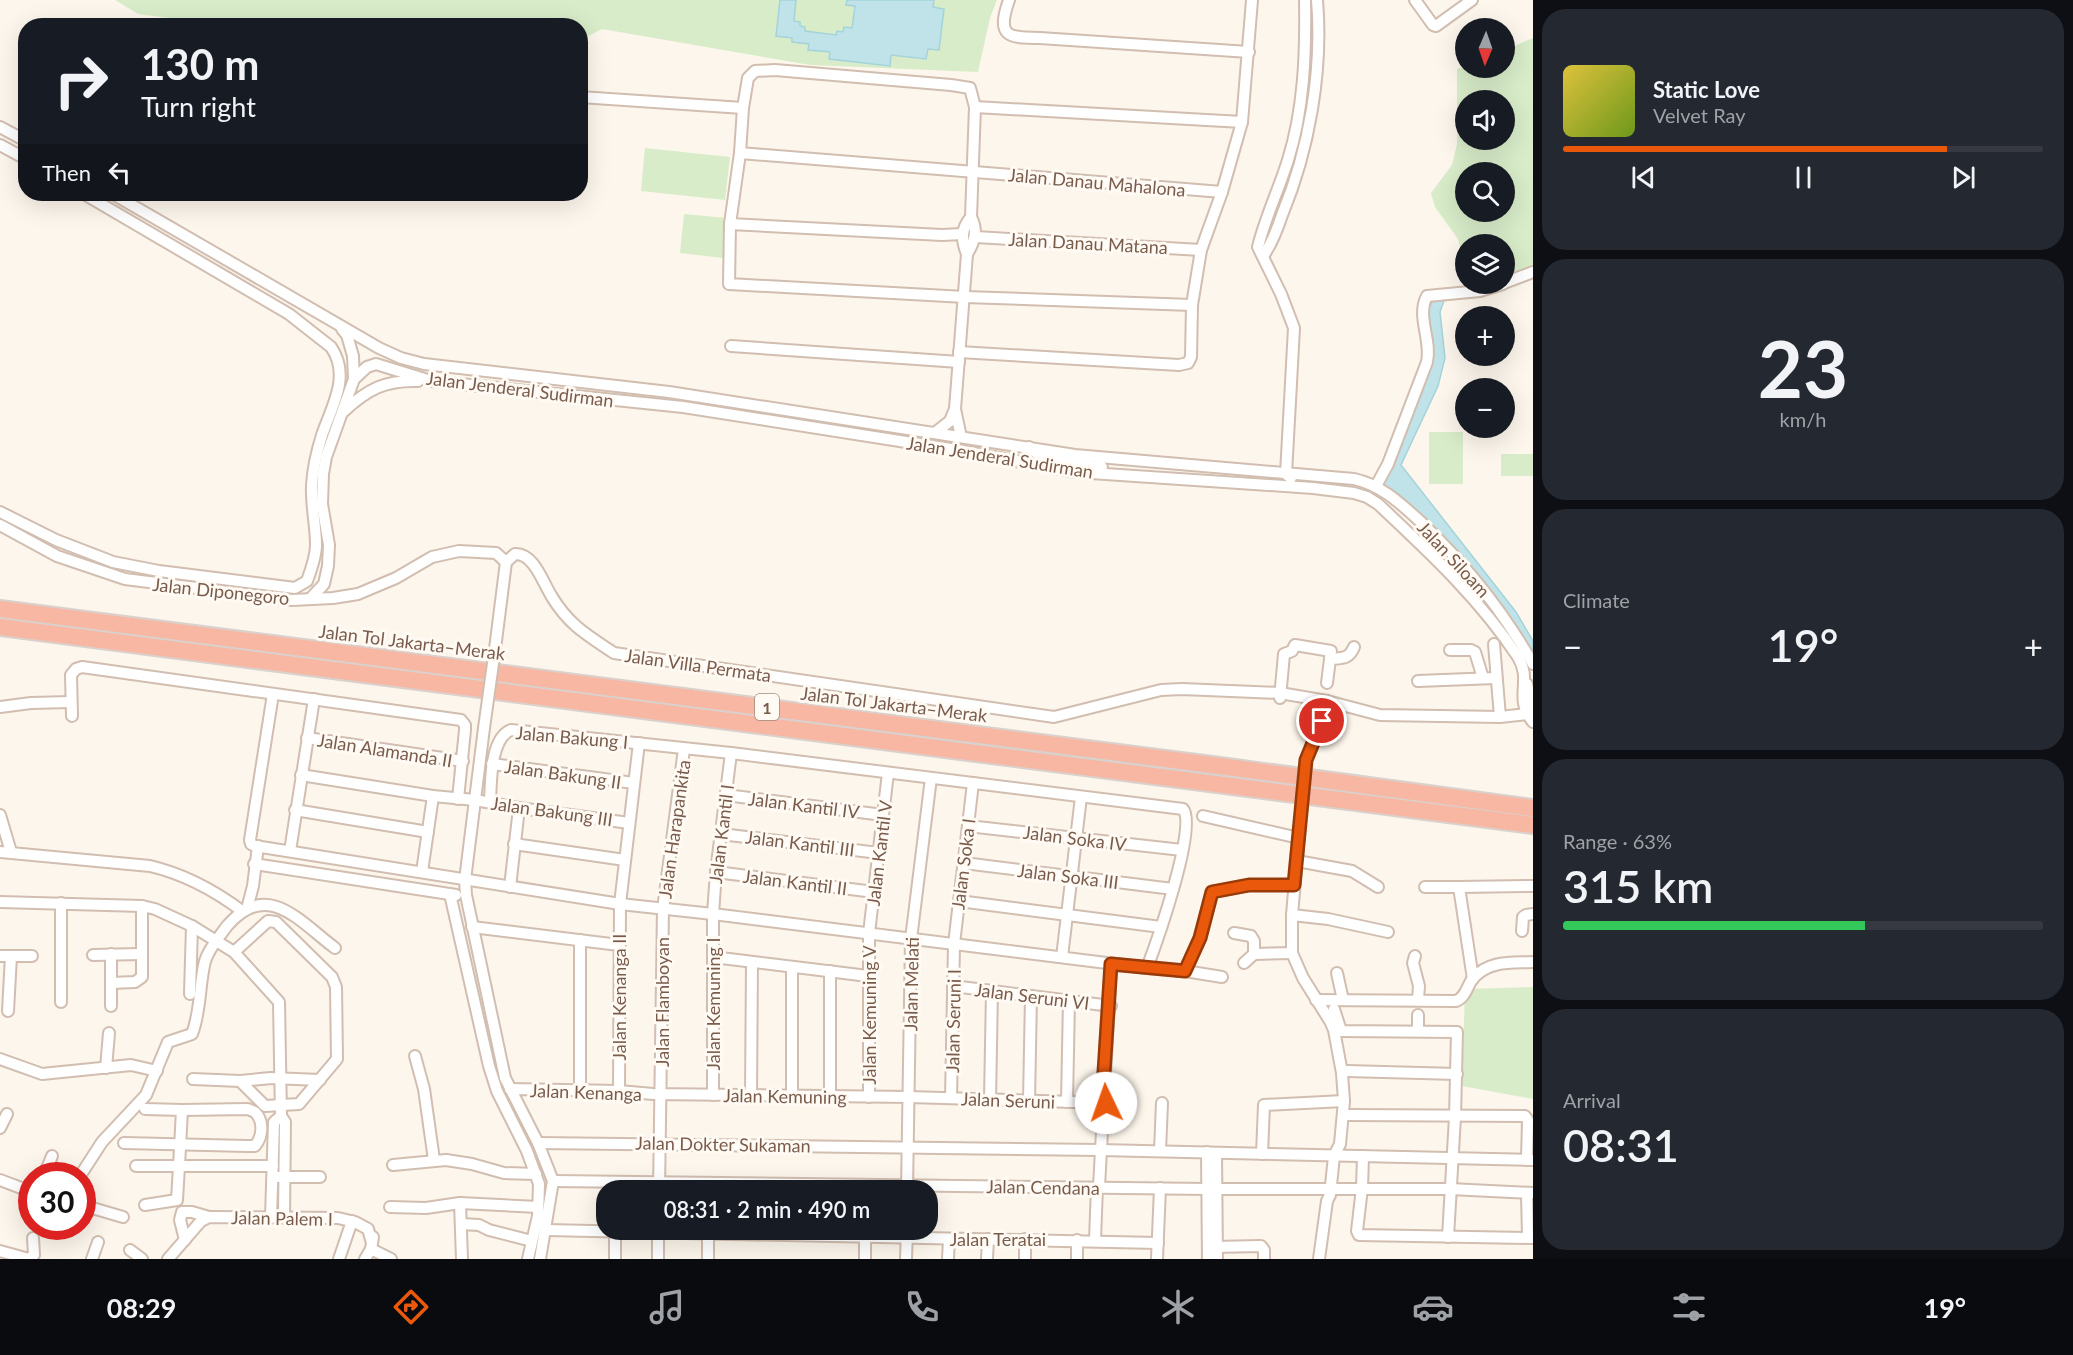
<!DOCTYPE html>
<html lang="en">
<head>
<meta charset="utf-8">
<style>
	body { margin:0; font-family:Lato,sans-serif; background:#242831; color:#f1f3f6; height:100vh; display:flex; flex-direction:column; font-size:22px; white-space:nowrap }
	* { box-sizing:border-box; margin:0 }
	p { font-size:20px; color:#9ea1a6 }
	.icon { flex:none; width:33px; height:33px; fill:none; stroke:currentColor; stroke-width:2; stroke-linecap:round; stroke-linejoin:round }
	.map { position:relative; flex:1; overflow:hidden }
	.drawer { display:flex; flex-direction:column; gap:9px; padding:9px; background:#0d0f14; width:540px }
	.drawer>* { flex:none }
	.top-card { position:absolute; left:18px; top:18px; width:570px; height:183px; border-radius:24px; box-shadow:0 6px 24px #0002; background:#171b24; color:#f1f3f6; overflow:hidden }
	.needle { width:39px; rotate:182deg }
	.buttons { position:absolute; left:1455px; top:18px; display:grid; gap:12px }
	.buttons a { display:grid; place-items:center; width:60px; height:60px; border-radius:50%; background:#171b24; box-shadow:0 6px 24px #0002; font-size:30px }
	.speed { position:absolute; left:18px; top:1162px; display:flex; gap:12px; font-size:30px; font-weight:700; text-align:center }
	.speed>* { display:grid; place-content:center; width:78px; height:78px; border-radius:50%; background:#171b24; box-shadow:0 6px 24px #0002; line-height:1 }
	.speed .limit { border:9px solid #d22; background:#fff; color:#111 }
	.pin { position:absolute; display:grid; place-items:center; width:51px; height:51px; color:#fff; margin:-26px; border:3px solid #fff; border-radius:50%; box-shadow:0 2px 6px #0007 }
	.me { position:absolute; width:66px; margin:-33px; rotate:357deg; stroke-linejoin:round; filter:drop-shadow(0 0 4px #0008) }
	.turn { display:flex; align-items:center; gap:21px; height:126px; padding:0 24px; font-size:27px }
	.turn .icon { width:78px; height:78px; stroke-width:2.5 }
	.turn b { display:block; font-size:42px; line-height:51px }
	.then { display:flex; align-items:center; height:57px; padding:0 24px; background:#0003; gap:12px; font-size:22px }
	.big { font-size:45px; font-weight:600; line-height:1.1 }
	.drawer .widget { flex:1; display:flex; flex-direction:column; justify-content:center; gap:9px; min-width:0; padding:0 21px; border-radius:24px; background:#242831 }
	.drawer .dial { align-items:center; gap:0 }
	.dial b { font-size:78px; line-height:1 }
	.song { display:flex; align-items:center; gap:18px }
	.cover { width:72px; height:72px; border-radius:9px; background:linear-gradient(135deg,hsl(50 70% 55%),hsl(80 70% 35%)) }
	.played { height:6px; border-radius:3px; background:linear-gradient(90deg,#ea580c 80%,#363941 80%) }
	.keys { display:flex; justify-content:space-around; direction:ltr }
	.heat { display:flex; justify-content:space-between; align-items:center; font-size:33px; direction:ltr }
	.charge { height:9px; border-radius:4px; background:linear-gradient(90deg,#34c759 63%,#363941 0) }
	.trip { position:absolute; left:596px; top:1180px; width:342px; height:60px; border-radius:24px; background:#171b24; box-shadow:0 6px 24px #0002; font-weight:600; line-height:60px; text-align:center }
	.tab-bar { display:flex; height:96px; justify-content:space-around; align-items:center; background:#090b0e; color:#9ea1a6 }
	.tab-bar .icon { width:42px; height:42px }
	.tab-bar .selected { color:#ea580c }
	.tab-bar b { font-size:27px; color:#f1f3f6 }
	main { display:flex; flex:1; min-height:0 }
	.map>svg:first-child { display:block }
	.green { fill:#d8ecc9; fill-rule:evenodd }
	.water { fill:#bfe3e8; stroke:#a5d3da; stroke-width:1.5 }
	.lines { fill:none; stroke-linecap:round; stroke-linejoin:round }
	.minor-casing { stroke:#d1beb0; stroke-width:14 }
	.highway-casing { stroke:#dad1cd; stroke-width:20 }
	.minor { stroke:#fff; stroke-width:10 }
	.highway { stroke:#f7b7a3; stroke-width:16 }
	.minor-bridge-casing { stroke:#d1beb0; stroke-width:14; stroke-linecap:butt }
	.minor-bridge { stroke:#fff; stroke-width:10 }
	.route-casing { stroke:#983908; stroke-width:15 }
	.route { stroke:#ea580c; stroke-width:10 }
	.labels { text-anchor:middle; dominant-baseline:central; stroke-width:6; stroke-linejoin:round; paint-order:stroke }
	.shield { fill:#fffaf3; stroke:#a28b7f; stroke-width:1.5 }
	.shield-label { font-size:16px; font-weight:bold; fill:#7a5c4d }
	.street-label { font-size:18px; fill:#7a5c4d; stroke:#fffaf3 }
</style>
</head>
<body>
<main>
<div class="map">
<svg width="1533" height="1259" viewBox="0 0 1533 1259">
	<rect width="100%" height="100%" fill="#fdf6ec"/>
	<g class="green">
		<polygon points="115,0 997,0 990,18 978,72 810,65 602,29 581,40 580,26 223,25 138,14"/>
		<path d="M1533,38V267L1505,278L1504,244H1466L1465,264L1458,239L1435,207L1431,193L1452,165L1457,144V69L1465,66L1466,68H1504L1505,50ZM1466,100H1504V140H1466ZM1466,172H1504V212H1466Z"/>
		<polygon points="645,148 730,157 725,200 641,191"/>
		<polygon points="684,214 727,218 723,258 680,253"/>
		<rect x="1429" y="432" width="34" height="52"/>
		<rect x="1501" y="454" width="32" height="22"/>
		<polygon points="1533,987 1533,1099 1462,1086 1465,989"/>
	</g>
	<g class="water">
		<polygon points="780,0 796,0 794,21 800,22 800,26 805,27 805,31 836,35 837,31 843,32 844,27 852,28 855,6 846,5 847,0 934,0 933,7 944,9 939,50 928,49 926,59 891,55 890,66 829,59 830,52 808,50 809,44 792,42 792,38 776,36"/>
		<polygon points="1434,297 1445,298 1440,312 1445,358 1438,386 1401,465 1516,612 1533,641 1533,661 1490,592 1378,485 1432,356 1429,309"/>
	</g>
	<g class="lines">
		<g class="minor-casing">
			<g id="minor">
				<path d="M1009,0C996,37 1008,38 1040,38L1249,52"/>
				<polyline points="1415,0 1433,25 1436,26 1472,0"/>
				<polyline points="580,97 743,108"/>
				<polyline points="975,107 1242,122"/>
				<polyline points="0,127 26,141"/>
				<polyline points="0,145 26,159"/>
				<polyline points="740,153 1222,192"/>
				<path d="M113,194L379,348L401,358L424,364L669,392L1075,455L1354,479C1382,485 1401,504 1422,523C1466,565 1503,611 1533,664"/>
				<polyline points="730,224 942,235 962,234"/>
				<polyline points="976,237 1201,250"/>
				<path d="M967,254C975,241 978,230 971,217L975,107L970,88L951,85L775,70L755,71L748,78L743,108L740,153L730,224L729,284L965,297L1192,305"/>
				<path d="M1263,256C1272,244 1277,230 1282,215C1309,150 1323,71 1317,0"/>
				<polyline points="1504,283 1533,272"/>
				<polyline points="731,346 959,362"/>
				<polyline points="959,352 1179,365 1188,363 1191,357 1192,305 1201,250 1222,192 1242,122 1252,0"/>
				<path d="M354,379L367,367L376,364L431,381L683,407L957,450L1076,472L1313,488L1354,493L1367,497L1378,504C1429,552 1480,599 1518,657C1533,681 1513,698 1533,722"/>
				<path d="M344,411C368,389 385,380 418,381"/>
				<polyline points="936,432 950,421 955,409"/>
				<path d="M961,437L955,409L967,254C961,239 961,229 971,217"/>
				<path d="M1029,447C1048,465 1077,464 1102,467"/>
				<path d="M1291,478L1286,474L1294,328L1281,294L1258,247C1265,218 1279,189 1288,160C1304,109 1306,53 1305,0"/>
				<path d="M1376,486L1388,464L1427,362C1432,340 1416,316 1427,296L1480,291L1503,284"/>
				<path d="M0,512L56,540L113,562L159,571L295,588L307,581C311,570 316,557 316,545C316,525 311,505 312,485C313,468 317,451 322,435C332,406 351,376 331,347L289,314L84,194"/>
				<polyline points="0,525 57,556 125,579 292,600 333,598 358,594 396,578 432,557 459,551 496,553 506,562 495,649"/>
				<path d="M506,562L515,554C534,553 543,583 552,597C569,625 587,635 614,653L1054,717L1161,690L1182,689L1280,693L1327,701L1380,715L1500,717L1527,714"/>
				<polyline points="310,599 324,584 328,566 329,545 322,504 323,474 326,457 354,379 353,356 347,335 342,329"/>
				<polyline points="1494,644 1500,717"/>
				<polyline points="1450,650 1471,650 1475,652 1483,678"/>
				<path d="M1330,659C1343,658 1349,659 1354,647"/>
				<polyline points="1418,681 1495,678"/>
				<polyline points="1527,684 1533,710"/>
				<polyline points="273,694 250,840 251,844 255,846 620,904 713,914 1147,968 1185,971 1222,977"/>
				<polyline points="1280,698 1284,654 1292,651 1295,645 1331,651 1327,683"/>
				<polyline points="0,707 31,703 71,702"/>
				<polyline points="72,716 71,675 76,669 82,667 461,720 465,725 465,730 458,799"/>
				<polyline points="484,728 465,880 466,895 505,1078 538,1143 553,1181 540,1259"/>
				<polyline points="307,738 463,761"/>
				<polyline points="1306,760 1317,735 1327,701"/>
				<polyline points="492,764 634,783"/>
				<polyline points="301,775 433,796 475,800 519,808 629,823"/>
				<polyline points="726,795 883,815"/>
				<path d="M490,802C491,783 490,738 511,730L731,753L1183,809C1198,826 1156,944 1147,968"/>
				<polyline points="295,810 428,832"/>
				<polyline points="0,815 11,852"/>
				<polyline points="1203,816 1299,838"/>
				<polyline points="968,826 1182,850"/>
				<polyline points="721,834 879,853"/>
				<polyline points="514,844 625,860"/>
				<polyline points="290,851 314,699"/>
				<path d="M0,852L150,866C184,874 214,890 242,911"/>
				<polyline points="1297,861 1352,871 1378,887"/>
				<polyline points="964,863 1173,889"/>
				<polyline points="254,864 456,895"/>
				<polyline points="422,872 433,796"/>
				<polyline points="716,872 874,892"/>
				<polyline points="510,887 519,808"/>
				<polyline points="1425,887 1459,887"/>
				<polyline points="450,894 489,1066 497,1091 527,1151 539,1184 538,1216 528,1259"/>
				<polyline points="959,901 1161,927"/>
				<polyline points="0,902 142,906 155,909 192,926 234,952 279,1002 281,1116"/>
				<polyline points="61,903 61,1002"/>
				<polyline points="247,909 253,886 258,846"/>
				<polyline points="1292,915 1328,919 1388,932"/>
				<polyline points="472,927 619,945"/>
				<polyline points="1522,931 1523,917 1526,915 1533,914"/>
				<polyline points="1234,933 1251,936 1254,941 1254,954"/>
				<polyline points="234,952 268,921 276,922 332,977 336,987 337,1059 299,1104 265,1106 240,1081"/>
				<polyline points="1292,953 1303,978 1330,1021 1334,1030 1342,1073 1344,1101 1340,1144 1334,1156 1330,1195 1327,1201 1319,1259"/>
				<polyline points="93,955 141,954"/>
				<polyline points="0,956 32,956"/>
				<polyline points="1415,956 1413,963 1419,986 1418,999"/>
				<polyline points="713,957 868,976"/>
				<polyline points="1062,957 1081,797"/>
				<polyline points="1244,963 1254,954 1292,953 1292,915 1301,812"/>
				<polyline points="792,967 792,1096"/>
				<polyline points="1185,971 1200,938 1212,892 1249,885 1294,885"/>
				<polyline points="1337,973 1343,1000"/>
				<polyline points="1473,979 1459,887 1533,886"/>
				<polyline points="111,983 135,982 142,977 142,906"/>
				<polyline points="953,986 1111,1006"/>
				<polyline points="190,994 192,926"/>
				<path d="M1316,1000L1456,1001C1466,997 1467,986 1473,978C1490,960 1511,963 1533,962"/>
				<polyline points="111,1006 111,954"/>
				<polyline points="1334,1009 1341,1031 1457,1032 1455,1117 1448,1237"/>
				<polyline points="8,1011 11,956"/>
				<polyline points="1418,1030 1418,1015"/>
				<polyline points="415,1056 424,1089 434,1160"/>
				<polyline points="0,1059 42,1074 131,1065 157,1071"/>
				<polyline points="106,1068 109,1033"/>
				<polyline points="1347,1071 1457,1074"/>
				<polyline points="193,1079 240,1081 271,1078 320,1080"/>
				<polyline points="510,1089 619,1091 653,1094 909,1097 1106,1103"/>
				<polyline points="580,1091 580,940"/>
				<polyline points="619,1091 620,904 639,743"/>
				<polyline points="713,1095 713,914 716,872 731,753"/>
				<polyline points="751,1095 752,962"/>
				<polyline points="830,1096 830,971"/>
				<polyline points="869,1097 869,933 888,773"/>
				<polyline points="951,1098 954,944 973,783"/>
				<polyline points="990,1100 992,991"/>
				<polyline points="1029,1101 1031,996"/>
				<polyline points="1067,1102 1069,1001"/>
				<polyline points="1348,1115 1525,1116 1528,1120 1527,1160"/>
				<polyline points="0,1128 7,1114"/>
				<path d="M124,1143L247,1146H255C263,1136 264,1121 255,1112L248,1109L182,1110"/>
				<polyline points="538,1143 1100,1150 1533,1160"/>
				<polyline points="1160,1151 1162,1103"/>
				<polyline points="1207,1152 1208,1259"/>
				<polyline points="1216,1153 1217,1259"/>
				<polyline points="1262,1154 1264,1105 1344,1101"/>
				<polyline points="1363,1156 1362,1188 1357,1231 1359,1235 1533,1238"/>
				<polyline points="393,1165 446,1160 472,1164 504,1173 536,1174"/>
				<polyline points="136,1166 179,1166 182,1110 145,1109"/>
				<polyline points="44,1176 52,1156"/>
				<path d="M80,1176L102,1142L146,1095L168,1042L192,1034C201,1011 199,985 205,961C209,948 219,937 227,926C267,879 299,921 335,948"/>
				<polyline points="278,1177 320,1177"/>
				<polyline points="0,1180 32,1192"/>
				<polyline points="553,1181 1208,1189 1450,1189 1533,1193"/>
				<polyline points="1099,1187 1111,964"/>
				<polyline points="907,1190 911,939 931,778"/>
				<polyline points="659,1191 663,909 684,749"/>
				<polyline points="1527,1193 1528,1238"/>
				<polyline points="460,1203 462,1259"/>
				<polyline points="82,1205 123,1217"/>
				<polyline points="145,1205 177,1200 179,1166 273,1166"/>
				<polyline points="390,1207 426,1208 460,1203 538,1207"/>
				<polyline points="271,1217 274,1122 281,1116 285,1122 284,1217"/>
				<polyline points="461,1224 479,1225 489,1230 532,1241"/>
				<polyline points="546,1230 1158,1243"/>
				<polyline points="185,1240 180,1220 182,1212 192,1212 209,1217"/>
				<polyline points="1095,1240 1097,1187"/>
				<polyline points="1212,1247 1261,1246 1264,1250 1264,1259"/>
				<polyline points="371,1249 391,1259"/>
				<polyline points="130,1250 142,1259"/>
				<polyline points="0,1251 29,1259"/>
				<polyline points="29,1259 34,1255 33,1238"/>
				<polyline points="92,1259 98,1242"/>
				<polyline points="168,1259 201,1221 209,1217 338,1218 355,1222 368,1229 372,1243"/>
				<polyline points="339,1259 352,1221"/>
				<polyline points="365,1259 371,1249 373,1237"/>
				<polyline points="615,1259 615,1232"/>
				<polyline points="658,1259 658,1230"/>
				<polyline points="708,1259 708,1234"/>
				<polyline points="865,1259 865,1237"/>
				<polyline points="906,1259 907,1230"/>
				<polyline points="948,1259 949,1239"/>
				<polyline points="987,1259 988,1239"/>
				<polyline points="1025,1259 1025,1239"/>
				<polyline points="1077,1259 1077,1240"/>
				<polyline points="1157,1259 1160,1188"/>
			</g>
		</g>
		<g class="highway-casing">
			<g id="highway">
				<polyline points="0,609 1220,766 1533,808"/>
				<polyline points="0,627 1533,825"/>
			</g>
		</g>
		<use href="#minor" class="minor"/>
		<use href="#highway" class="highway"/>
		<g class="minor-bridge-casing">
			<g id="minor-bridge">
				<polyline points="484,728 495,649"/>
				<polyline points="1301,812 1306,760"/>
			</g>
		</g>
		<use href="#minor-bridge" class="minor-bridge"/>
	</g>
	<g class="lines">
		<g class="route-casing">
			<polyline id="route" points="1106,1103 1102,1103 1111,964 1185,971 1200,938 1212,892 1249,885 1294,885 1306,760 1322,721"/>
		</g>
		<use href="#route" class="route"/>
	</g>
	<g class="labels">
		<rect class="shield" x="755" y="694" width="24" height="26" rx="4.5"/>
		<g class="shield-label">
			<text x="767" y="707">1</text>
		</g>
		<g class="street-label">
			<text transform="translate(1097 182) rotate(5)">Jalan Danau Mahalona</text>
			<text transform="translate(1088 243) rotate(3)">Jalan Danau Matana</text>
			<text transform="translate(520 389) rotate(7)">Jalan Jenderal Sudirman</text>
			<text transform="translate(1000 457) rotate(9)">Jalan Jenderal Sudirman</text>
			<text transform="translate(1454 559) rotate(47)">Jalan Siloam</text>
			<text transform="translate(221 591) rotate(6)">Jalan Diponegoro</text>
			<text transform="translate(412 642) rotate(7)">Jalan Tol Jakarta–Merak</text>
			<text transform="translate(698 665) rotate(8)">Jalan Villa Permata</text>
			<text transform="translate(894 704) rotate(7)">Jalan Tol Jakarta–Merak</text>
			<text transform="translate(572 737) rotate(5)">Jalan Bakung I</text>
			<text transform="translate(385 750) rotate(9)">Jalan Alamanda II</text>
			<text transform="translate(563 774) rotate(8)">Jalan Bakung II</text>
			<text transform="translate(804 805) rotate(7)">Jalan Kantil IV</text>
			<text transform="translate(552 811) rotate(8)">Jalan Bakung III</text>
			<text transform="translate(674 829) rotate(-82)">Jalan Harapankita</text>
			<text transform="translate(721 834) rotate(-83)">Jalan Kantil I</text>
			<text transform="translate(1075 838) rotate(7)">Jalan Soka IV</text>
			<text transform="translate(800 843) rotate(7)">Jalan Kantil III</text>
			<text transform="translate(879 853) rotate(-83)">Jalan Kantil V</text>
			<text transform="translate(963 864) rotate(-83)">Jalan Soka I</text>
			<text transform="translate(1068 876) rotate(7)">Jalan Soka III</text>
			<text transform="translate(795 882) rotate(7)">Jalan Kantil II</text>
			<text transform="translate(911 984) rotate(-89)">Jalan Melati</text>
			<text transform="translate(1032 996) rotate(7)">Jalan Seruni VI</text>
			<text transform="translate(619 997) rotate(-90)">Jalan Kenanga II</text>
			<text transform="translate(662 1002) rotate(-90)">Jalan Flamboyan</text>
			<text transform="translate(713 1004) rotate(-90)">Jalan Kemuning I</text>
			<text transform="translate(869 1015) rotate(-90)">Jalan Kemuning V</text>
			<text transform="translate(953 1021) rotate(-89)">Jalan Seruni I</text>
			<text transform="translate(586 1092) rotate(2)">Jalan Kenanga</text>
			<text transform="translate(785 1096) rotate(1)">Jalan Kemuning</text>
			<text transform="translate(1008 1100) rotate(2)">Jalan Seruni</text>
			<text transform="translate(723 1144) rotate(1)">Jalan Dokter Sukaman</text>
			<text transform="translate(1043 1187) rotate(1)">Jalan Cendana</text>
			<text transform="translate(282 1218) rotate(1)">Jalan Palem I</text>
			<text x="998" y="1239">Jalan Teratai</text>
		</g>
	</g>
</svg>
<div class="buttons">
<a><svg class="needle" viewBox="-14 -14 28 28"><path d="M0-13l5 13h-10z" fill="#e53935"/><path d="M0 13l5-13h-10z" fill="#9ea1a6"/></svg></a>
<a><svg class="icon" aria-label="sound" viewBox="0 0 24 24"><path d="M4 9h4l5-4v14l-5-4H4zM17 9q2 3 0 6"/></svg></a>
<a><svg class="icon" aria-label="search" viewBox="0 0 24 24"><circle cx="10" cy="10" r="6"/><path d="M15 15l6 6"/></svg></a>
<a><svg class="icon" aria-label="layers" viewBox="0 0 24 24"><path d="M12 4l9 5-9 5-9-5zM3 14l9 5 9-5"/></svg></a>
<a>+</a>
<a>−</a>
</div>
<div class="speed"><div class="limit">30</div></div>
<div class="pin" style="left:1322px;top:721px;background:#d93025"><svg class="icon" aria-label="arrive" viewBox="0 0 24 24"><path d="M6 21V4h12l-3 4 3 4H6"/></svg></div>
<svg class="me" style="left:1106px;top:1103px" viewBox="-20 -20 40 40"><circle r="19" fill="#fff"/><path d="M0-13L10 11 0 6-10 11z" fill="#ea580c"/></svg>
<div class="trip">08:31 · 2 min · 490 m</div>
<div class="top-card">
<div class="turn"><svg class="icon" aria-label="right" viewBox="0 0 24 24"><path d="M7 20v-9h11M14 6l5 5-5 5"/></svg><div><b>130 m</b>Turn right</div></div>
<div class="then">Then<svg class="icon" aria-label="left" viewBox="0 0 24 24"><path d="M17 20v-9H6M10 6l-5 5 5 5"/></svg></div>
</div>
</div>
<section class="drawer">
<div class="widget">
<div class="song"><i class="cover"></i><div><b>Static Love</b><p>Velvet Ray</p></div></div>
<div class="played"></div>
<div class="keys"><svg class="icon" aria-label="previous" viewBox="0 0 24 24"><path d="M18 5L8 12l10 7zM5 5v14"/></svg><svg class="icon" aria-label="pause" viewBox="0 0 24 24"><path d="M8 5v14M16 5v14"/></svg><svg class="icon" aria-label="next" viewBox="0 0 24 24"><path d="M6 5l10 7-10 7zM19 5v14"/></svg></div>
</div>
<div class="widget dial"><b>23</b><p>km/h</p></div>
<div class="widget"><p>Climate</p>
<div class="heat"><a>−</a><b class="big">19°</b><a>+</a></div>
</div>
<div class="widget"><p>Range · 63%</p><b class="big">315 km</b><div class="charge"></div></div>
<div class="widget"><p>Arrival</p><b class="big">08:31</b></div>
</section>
</main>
<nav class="tab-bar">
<b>08:29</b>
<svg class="icon selected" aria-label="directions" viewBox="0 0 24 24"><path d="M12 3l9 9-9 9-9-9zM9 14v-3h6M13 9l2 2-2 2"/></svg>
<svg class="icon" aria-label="music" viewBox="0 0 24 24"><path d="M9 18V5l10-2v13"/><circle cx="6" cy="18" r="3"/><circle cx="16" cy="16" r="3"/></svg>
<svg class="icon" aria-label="phone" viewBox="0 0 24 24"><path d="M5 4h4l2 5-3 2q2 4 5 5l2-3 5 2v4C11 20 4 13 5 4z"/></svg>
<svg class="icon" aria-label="climate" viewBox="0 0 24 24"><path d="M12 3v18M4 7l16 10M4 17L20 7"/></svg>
<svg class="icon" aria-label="car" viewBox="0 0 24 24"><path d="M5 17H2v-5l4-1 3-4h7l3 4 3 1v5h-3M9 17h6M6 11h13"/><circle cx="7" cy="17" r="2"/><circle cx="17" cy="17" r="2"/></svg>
<svg class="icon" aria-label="filters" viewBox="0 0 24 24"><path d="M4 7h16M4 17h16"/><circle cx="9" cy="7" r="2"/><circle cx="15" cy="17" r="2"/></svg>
<b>19°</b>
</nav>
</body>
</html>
